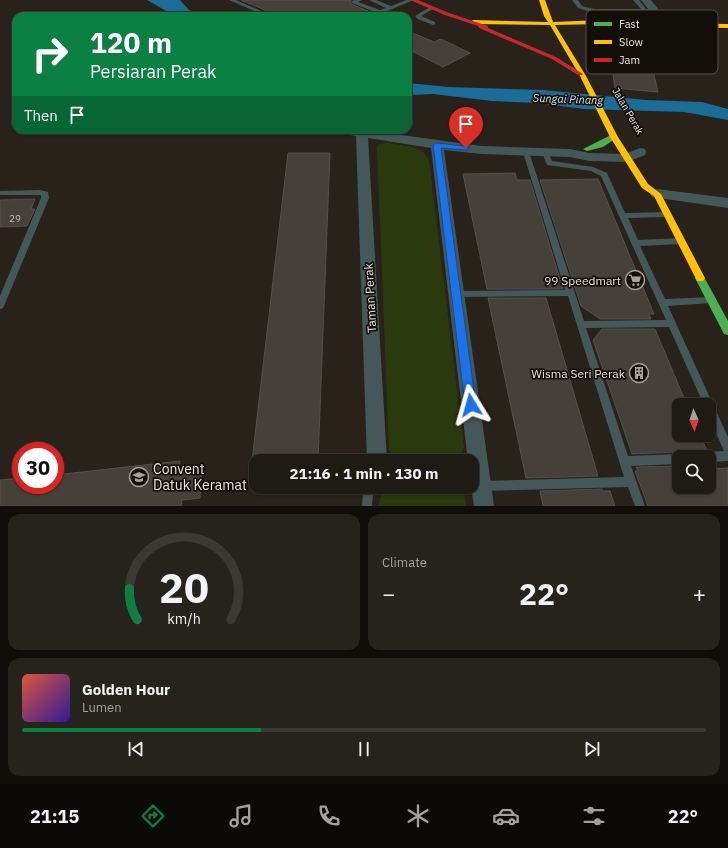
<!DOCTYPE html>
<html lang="en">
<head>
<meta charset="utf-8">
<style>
	body { margin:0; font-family:"IBM Plex Sans",sans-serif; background:#26231d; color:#f1f3f6; height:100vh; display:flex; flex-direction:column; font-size:15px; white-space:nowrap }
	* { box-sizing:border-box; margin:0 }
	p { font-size:13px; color:#a1a1a0 }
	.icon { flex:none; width:22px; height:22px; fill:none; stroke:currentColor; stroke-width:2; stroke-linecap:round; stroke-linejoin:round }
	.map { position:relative; height:506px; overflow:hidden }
	.panel { display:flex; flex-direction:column; gap:8px; padding:8px; background:#100e0b; flex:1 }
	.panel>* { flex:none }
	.hud { position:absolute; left:12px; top:12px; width:400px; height:122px; border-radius:12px; box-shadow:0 1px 3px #0004,0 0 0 1px #3c3834; background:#0b8043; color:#fff; overflow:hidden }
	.needle { width:26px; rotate:177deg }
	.tools { position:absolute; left:672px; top:398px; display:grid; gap:8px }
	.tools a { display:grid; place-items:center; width:44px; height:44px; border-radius:8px; background:#1e1a14; box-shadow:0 1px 3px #0004,0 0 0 1px #3c3834; font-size:20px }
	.speed { position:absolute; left:12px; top:442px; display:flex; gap:8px; font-size:20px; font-weight:700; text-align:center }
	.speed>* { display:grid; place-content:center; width:52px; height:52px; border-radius:50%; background:#1e1a14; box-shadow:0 1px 3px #0004,0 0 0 1px #3c3834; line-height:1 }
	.speed .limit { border:6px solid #d22; background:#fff; color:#111 }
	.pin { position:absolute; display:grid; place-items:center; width:34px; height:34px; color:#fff; margin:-41px -17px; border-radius:50% 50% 50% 0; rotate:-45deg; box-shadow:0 0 4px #0007 }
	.pin .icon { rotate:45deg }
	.me { position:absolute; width:44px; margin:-22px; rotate:352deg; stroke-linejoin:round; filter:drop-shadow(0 0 3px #0008) }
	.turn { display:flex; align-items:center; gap:14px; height:84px; padding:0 12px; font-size:18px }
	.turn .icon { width:52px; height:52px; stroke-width:2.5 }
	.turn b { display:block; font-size:28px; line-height:34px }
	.then { display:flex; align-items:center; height:38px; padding:0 12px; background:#0003; gap:8px; font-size:15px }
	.big { font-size:30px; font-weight:700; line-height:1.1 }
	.panel .widget { flex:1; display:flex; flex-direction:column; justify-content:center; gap:6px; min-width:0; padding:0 14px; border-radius:12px; background:#26231d }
	.panel .dial { align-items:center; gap:0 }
	.dial svg { height:104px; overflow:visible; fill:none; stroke:#3c3834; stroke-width:7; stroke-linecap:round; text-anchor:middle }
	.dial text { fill:#f1f3f6; stroke:none }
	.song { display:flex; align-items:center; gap:12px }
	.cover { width:48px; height:48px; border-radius:6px; background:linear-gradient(135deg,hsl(10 70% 55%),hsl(250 70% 35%)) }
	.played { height:4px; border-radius:2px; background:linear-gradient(90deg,#0b8043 35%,#3c3834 35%) }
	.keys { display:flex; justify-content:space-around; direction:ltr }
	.heat { display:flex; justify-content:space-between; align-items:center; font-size:22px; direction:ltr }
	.panel .tiles { flex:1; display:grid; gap:8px; grid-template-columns:1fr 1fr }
	.widget:last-child { grid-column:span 2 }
	.trip { position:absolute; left:249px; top:454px; width:230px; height:40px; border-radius:12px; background:#1e1a14; box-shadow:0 1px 3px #0004,0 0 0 1px #3c3834; font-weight:700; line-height:40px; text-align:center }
	.tabs { display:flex; height:64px; justify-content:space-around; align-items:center; background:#0c0a08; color:#a1a1a0 }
	.tabs .icon { width:28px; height:28px }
	.tabs .selected { color:#0b8043 }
	.tabs b { font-size:18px; color:#f1f3f6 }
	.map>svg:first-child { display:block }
	.green { fill:#2a3a0d }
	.water { fill:#196d97 }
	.building { fill:#46403a; stroke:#545049 }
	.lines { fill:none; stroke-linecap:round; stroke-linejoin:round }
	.lane { fill:#44585a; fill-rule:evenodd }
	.street { fill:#44585a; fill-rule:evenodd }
	.fast { fill:#4caf50; fill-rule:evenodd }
	.slow { fill:#ffc107; fill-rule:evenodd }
	.jam { fill:#c62828; fill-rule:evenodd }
	.route { fill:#1a73e8; stroke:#114b97 }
	.labels { text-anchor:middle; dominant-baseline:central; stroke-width:3.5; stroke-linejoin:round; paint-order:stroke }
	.far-street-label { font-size:10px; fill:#ece5dd; stroke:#120e08 }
	.number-label { font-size:10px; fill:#c2bcb4 }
	.far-water-label { font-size:11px; font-style:italic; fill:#d2e6f3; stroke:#120e08 }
	.poi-label { font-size:12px; fill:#ece5dd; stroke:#120e08; text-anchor:end }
	.street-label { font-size:12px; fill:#ece5dd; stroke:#120e08 }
	.near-poi-label { font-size:14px; fill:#ece5dd; stroke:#120e08; text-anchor:start }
	.key { fill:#120e08; stroke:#534e48; stroke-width:1 }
	.key-label { font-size:11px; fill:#ece5dd }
</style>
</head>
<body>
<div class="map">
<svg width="728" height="506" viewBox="0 0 728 506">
	<rect width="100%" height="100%" fill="#28221b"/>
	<g class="green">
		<path d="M388,143C402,146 423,145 429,160L464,448L460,456L453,459L400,458L393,456L389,449L377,147L379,144Z"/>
		<polygon points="382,494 464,494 466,506 378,506"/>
	</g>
	<g class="water">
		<polygon points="147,0 180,0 189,10 202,16 175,16"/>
		<polygon points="408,83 449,87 543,90 646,100 702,102 728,109 728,120 684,112 584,109 537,103 492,101 433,94 408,95"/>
	</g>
	<g class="building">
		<polygon points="241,0 351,0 351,4 368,11 356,16 279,16"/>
		<polygon points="605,28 611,28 633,61 651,62 658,92 615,88 610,55 599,56 586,35 606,34"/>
		<polygon points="408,31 434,42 441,39 470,53 443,67 408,49"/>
		<polygon points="288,153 330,153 318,461 252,461"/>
		<polygon points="515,173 517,180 530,180 563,289 487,289 463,174"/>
		<polygon points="598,179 654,314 649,314 651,319 600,319 581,306 540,180"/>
		<polygon points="35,199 31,209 35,209 27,226 0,227 0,200"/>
		<polygon points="488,298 546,298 598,476 526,478"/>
		<polygon points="602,329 655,329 687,405 679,405 679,435 700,435 707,451 703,454 683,455 679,452 632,454 593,340"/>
		<polygon points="180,461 179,467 202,465 200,498 182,500 181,506 0,506 0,480 21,478 21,485 55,485 55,475"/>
		<polygon points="679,466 679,487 709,487 709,469 728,468 728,506 648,506 635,471 638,471 636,467"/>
		<polygon points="602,489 602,491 610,491 615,506 543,506 540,491"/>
	</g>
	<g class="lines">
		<g class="lane">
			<polygon points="229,0 236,0 273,16 266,16"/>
			<polygon points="355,0 362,0 358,2 380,10 386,8 369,0 376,0 391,6 406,0 414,0 375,16 367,16 375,12 352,3 352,1"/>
			<polygon points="572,0 578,0 582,6 594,9 641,9 633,0 639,0 646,9 655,9 658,11 655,13 594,13 578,8"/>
			<polygon points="430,7 435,8 421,16 435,22 435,24 433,25 418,19 415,16"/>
			<path d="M634,24L639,25C647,48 655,58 676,71V73C671,74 668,71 665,69C648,57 640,44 633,25Z"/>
			<polygon points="526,150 529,152 584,321 666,320 601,176 591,171 547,165 542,152 545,150 548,152 552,161 593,167 607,173 625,213 670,212 671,214 670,216 667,217 628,218 638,240 681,238 685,241 681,244 640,246 665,299 711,297 714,298 715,300 714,302 711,303 668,306 728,437 728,461 709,462 709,457 704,457 705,453 709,452 724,451 709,417 709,405 704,405 669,327 586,328 628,456 679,454 683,457 679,457 679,464 631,466 645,506 635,506 628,487 481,491 477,490 476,486 477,482 481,481 624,477 568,296 456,297 453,296 452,294 453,292 456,291 565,290 523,152"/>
			<polygon points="40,190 48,192 49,198 4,306 3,308 0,309 0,296 41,198 41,195 0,195 0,191"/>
			<polygon points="365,487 376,487 373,494 372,506 362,506 363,493"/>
		</g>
		<g class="street">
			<polygon points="641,0 651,0 671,25 670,27 662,27"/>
			<polygon points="335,130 365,130 481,146 570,149 589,153 625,154 640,148 645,149 646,152 645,155 627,162 589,161 570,157 481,154 444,150 494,506 474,506 471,487 472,461 468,461 431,148 368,138 387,461 367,461 356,136 337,133"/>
			<polygon points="657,189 728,198 728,208 652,197 650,194 652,191"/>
		</g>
		<g class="fast">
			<polygon points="611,135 614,135 618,137 603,147 587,151 583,149"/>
			<polygon points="700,274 703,275 728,321 728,335 724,334 695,278 697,275"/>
		</g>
		<polygon class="slow" points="539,0 545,0 553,22 601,20 633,23 728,24 728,28 633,27 601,24 555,25 586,76 618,137 648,184 661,194 705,278 703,281 697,281 654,196 642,188 610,137 580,76 550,25 473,24 470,22 473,20 548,22 544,16"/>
		<polygon class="jam" points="410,0 418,0 449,13 488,26 488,28 556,57 583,74 582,75 578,75 552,59 479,28 478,26 445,15"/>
	</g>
	<polygon class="route" points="436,143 466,146 470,148 466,150 441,148 476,405 475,409 471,410 467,409 465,405 433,145"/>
	<defs>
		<g id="supermarket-ring" transform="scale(1)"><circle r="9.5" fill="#120e08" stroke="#a7a199" stroke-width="1.5"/><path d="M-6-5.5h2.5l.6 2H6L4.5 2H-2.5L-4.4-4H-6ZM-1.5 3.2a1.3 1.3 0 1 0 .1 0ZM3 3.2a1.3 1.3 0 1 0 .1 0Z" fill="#a7a199"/></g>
		<g id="building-ring" transform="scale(1)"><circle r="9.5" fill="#120e08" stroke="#a7a199" stroke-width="1.5"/><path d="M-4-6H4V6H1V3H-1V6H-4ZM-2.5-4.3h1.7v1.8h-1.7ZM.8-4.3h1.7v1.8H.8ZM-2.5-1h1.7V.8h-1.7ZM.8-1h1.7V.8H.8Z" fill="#a7a199"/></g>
		<g id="school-ring" transform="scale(1)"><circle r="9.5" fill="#120e08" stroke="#a7a199" stroke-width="1.5"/><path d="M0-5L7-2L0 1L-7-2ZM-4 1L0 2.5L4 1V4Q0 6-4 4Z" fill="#a7a199"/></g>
	</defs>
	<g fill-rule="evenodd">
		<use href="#supermarket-ring" x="635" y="280"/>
		<use href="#building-ring" x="639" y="373"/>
		<use href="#school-ring" x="139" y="477"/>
	</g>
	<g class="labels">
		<g class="far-street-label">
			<text transform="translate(628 111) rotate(60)">Jalan Perak</text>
		</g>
		<g class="number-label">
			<text x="15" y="218">29</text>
		</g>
		<g class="far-water-label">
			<text transform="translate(568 99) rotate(2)">Sungai Pinang</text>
		</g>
		<g class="poi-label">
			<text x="621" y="280">99 Speedmart</text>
			<text x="625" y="373">Wisma Seri Perak</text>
		</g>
		<g class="street-label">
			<text transform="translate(370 298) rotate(-93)">Taman Perak</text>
		</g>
		<g class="near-poi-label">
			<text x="153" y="469">Convent<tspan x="153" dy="16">Datuk Keramat</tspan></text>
		</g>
	</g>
	<rect x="586" y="10" width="132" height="64" rx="6" class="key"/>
	<rect x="594" y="22" width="18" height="4" fill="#4caf50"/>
	<rect x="594" y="40" width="18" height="4" fill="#ffc107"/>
	<rect x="594" y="58" width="18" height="4" fill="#c62828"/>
	<g class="key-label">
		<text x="619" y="28">Fast</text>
		<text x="619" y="46">Slow</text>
		<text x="619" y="64">Jam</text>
	</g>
</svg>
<div class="tools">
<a><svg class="needle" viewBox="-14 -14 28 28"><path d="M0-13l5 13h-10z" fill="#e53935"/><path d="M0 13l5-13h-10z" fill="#a1a1a0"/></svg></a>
<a><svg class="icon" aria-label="search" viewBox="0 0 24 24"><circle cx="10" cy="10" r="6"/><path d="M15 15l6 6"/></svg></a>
</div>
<div class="speed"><div class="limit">30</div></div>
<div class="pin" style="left:466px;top:148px;background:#d93025"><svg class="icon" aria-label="arrive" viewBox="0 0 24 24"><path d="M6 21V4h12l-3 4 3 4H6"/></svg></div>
<svg class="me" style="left:471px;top:405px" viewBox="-20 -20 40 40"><path d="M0-17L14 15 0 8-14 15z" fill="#1a73e8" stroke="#fff" stroke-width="4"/></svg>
<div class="trip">21:16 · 1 min · 130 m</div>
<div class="hud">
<div class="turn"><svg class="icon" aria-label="right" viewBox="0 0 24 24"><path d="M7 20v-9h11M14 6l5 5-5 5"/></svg><div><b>120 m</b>Persiaran Perak</div></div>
<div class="then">Then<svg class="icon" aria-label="arrive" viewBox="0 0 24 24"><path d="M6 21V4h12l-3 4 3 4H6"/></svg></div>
</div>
</div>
<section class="panel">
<div class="tiles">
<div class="widget dial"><svg viewBox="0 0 100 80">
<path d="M14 69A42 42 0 1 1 86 69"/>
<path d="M14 69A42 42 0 0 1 8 45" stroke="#0b8043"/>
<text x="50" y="56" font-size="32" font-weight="700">20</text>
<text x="50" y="72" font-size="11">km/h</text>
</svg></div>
<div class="widget"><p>Climate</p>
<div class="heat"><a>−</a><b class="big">22°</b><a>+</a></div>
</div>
<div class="widget">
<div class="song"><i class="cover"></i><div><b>Golden Hour</b><p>Lumen</p></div></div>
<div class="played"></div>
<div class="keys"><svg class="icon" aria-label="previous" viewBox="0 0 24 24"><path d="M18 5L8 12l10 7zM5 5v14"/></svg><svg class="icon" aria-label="pause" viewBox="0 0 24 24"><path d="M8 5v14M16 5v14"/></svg><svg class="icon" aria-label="next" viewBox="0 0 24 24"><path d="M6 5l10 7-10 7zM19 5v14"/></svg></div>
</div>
</div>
</section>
<nav class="tabs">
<b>21:15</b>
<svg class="icon selected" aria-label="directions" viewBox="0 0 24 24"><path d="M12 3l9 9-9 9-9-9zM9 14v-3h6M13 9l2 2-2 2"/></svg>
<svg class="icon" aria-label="music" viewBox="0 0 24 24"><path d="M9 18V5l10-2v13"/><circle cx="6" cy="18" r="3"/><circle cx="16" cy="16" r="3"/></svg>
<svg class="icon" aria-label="phone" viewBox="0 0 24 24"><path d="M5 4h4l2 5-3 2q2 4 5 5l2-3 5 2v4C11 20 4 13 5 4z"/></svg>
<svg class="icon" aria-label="climate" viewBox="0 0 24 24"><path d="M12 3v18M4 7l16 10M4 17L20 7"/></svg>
<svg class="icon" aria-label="car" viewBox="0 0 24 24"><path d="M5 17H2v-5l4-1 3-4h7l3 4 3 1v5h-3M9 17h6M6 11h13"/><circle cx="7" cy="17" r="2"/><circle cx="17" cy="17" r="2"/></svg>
<svg class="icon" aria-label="filters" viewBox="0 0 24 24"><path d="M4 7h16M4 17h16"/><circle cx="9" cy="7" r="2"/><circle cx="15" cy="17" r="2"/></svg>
<b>22°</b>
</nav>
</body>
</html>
